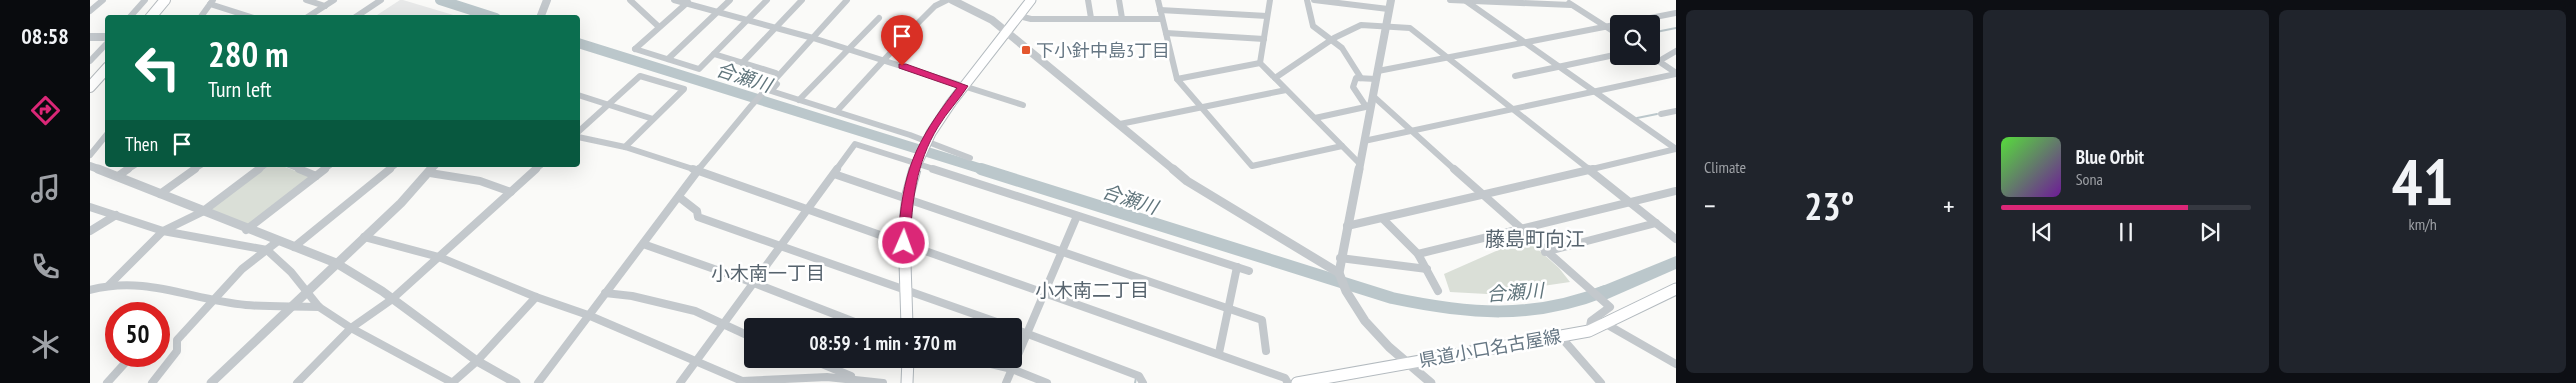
<!DOCTYPE html>
<html lang="en">
<head>
<meta charset="utf-8">
<style>
	body { margin:0; font-family:"PT Sans Narrow","Noto Sans JP",sans-serif; background:#20242c; color:#f1f3f6; height:100vh; display:flex; flex-direction:column; font-size:19px; white-space:nowrap }
	* { box-sizing:border-box; margin:0 }
	p { font-size:16px; color:#9ea1a6 }
	.icon { flex:none; width:28px; height:28px; fill:none; stroke:currentColor; stroke-width:2; stroke-linecap:round; stroke-linejoin:round }
	.map { position:relative; flex:1; overflow:hidden }
	.drawer { display:flex; flex-direction:column; gap:10px; padding:10px; background:#0d0f14; width:900px }
	.drawer>* { flex:none }
	.hud { position:absolute; left:15px; top:15px; width:475px; height:152px; border-radius:5px; box-shadow:0 5px 20px #0002; background:#0b6e4f; color:#fff; overflow:hidden }
	.tools { position:absolute; left:1520px; top:15px; display:grid; gap:10px }
	.tools a { display:grid; place-items:center; width:50px; height:50px; border-radius:5px; background:#171b24; box-shadow:0 5px 20px #0002; font-size:25px }
	.speed { position:absolute; left:15px; top:302px; display:flex; gap:10px; font-size:25px; font-weight:700; text-align:center }
	.speed>* { display:grid; place-content:center; width:65px; height:65px; border-radius:50%; background:#171b24; box-shadow:0 5px 20px #0002; line-height:1 }
	.speed .limit { border:8px solid #d22; background:#fff; color:#111 }
	.pin { position:absolute; display:grid; place-items:center; width:42px; height:42px; color:#fff; margin:-51px -21px; border-radius:50% 50% 50% 0; rotate:-45deg; box-shadow:0 0 5px #0007 }
	.pin .icon { rotate:45deg }
	.me { position:absolute; width:55px; margin:-28px; rotate:2deg; stroke-linejoin:round; filter:drop-shadow(0 0 4px #0008) }
	.turn { display:flex; align-items:center; gap:18px; height:105px; padding:0 20px; font-size:22px }
	.turn .icon { width:65px; height:65px; stroke-width:2.5 }
	.turn b { display:block; font-size:35px; line-height:42px }
	.then { display:flex; align-items:center; height:48px; padding:0 20px; background:#0003; gap:10px; font-size:19px }
	.big { font-size:38px; font-weight:800; line-height:1.1 }
	.drawer .card { flex:1; display:flex; flex-direction:column; justify-content:center; gap:8px; min-width:0; padding:0 18px; border-radius:8px; background:#20242c }
	.drawer .dial { align-items:center; gap:0 }
	.dial b { font-size:65px; line-height:1 }
	.song { display:flex; align-items:center; gap:15px }
	.cover { width:60px; height:60px; border-radius:8px; background:linear-gradient(135deg,hsl(110 70% 55%),hsl(280 70% 35%)) }
	.played { height:5px; border-radius:2px; background:linear-gradient(90deg,#db2777 75%,#363941 75%) }
	.keys { display:flex; justify-content:space-around; direction:ltr }
	.heat { display:flex; justify-content:space-between; align-items:center; font-size:28px; direction:ltr }
	.drawer .tiles { flex:1; display:grid; gap:10px; grid-template-columns:repeat(3,1fr) }
	.trip { position:absolute; left:654px; top:318px; width:278px; height:50px; border-radius:5px; background:#171b24; box-shadow:0 5px 20px #0002; font-weight:800; line-height:50px; text-align:center }
	main { display:flex; flex:1; min-height:0 }
	.menu { display:flex; flex-direction:column; width:90px; justify-content:space-around; align-items:center; background:#090b0e; color:#9ea1a6 }
	.menu .icon { width:35px; height:35px }
	.menu .active { color:#db2777 }
	.menu b { font-size:22px; color:#f1f3f6 }
	.map>svg:first-child { display:block }
	.built { fill:#e8e9e9 }
	.green { fill:#dadfd7 }
	.water { fill:#bbc7cb }
	.lines { fill:none; stroke-linecap:round; stroke-linejoin:round }
	.stream { stroke:#bbc7cb; stroke-width:2 }
	.river-far1 { stroke:#bbc7cb; stroke-width:10 }
	.river { stroke:#bbc7cb; stroke-width:12 }
	.secondary-far1-casing { stroke:#b3babf; stroke-width:11 }
	.secondary-casing { stroke:#b3babf; stroke-width:13 }
	.primary-casing { stroke:#b5babe; stroke-width:12 }
	.minor-far1 { stroke:#c3c8cc; stroke-width:6 }
	.minor { stroke:#c3c8cc; stroke-width:8 }
	.tertiary-far1 { stroke:#c3c8cc; stroke-width:8 }
	.tertiary { stroke:#c3c8cc; stroke-width:9 }
	.secondary-far1 { stroke:#fff; stroke-width:9 }
	.secondary { stroke:#fff; stroke-width:11 }
	.primary { stroke:#fff; stroke-width:10 }
	.secondary-bridge-far1-casing { stroke:#b3babf; stroke-width:11; stroke-linecap:butt }
	.secondary-bridge-casing { stroke:#b3babf; stroke-width:13; stroke-linecap:butt }
	.secondary-bridge-far1 { stroke:#fff; stroke-width:9 }
	.secondary-bridge { stroke:#fff; stroke-width:11 }
	.route { fill:#db2777; stroke:#8e194d }
	.poi-dot { fill:#e4572e; stroke:#fff; stroke-width:2 }
	.labels { text-anchor:middle; dominant-baseline:central; stroke-width:5; stroke-linejoin:round; paint-order:stroke }
	.poi-label { font-size:18px; fill:#657683; stroke:#fff; text-anchor:start }
	.street-label { font-size:18px; fill:#657683; stroke:#fff }
	.water-label { font-size:19px; font-style:italic; fill:#60757c; stroke:#fff }
	.neighbourhood-label { font-size:19px; fill:#57646e; stroke:#fff }
	.quarter-label { font-size:20px; fill:#57646e; stroke:#fff }
</style>
</head>
<body>
<main>
<nav class="menu">
<b>08:58</b>
<svg class="icon active" aria-label="directions" viewBox="0 0 24 24"><path d="M12 3l9 9-9 9-9-9zM9 14v-3h6M13 9l2 2-2 2"/></svg>
<svg class="icon" aria-label="music" viewBox="0 0 24 24"><path d="M9 18V5l10-2v13"/><circle cx="6" cy="18" r="3"/><circle cx="16" cy="16" r="3"/></svg>
<svg class="icon" aria-label="phone" viewBox="0 0 24 24"><path d="M5 4h4l2 5-3 2q2 4 5 5l2-3 5 2v4C11 20 4 13 5 4z"/></svg>
<svg class="icon" aria-label="climate" viewBox="0 0 24 24"><path d="M12 3v18M4 7l16 10M4 17L20 7"/></svg>
</nav>
<div class="map">
<svg width="1586" height="383" viewBox="0 0 1586 383">
	<rect width="100%" height="100%" fill="#fafaf8"/>
	<polygon class="built" points="310,0 313,0 370,17 284,17"/>
	<g class="green">
		<polygon points="180,165 190,165 221,177 157,226 119,210"/>
		<polygon points="1431,240 1437,244 1441,243 1469,268 1480,282 1397,294 1360,292 1354,274"/>
	</g>
	<polygon class="water" points="1586,256 1586,269 1513,301 1500,291"/>
	<g class="lines">
		<g class="stream">
			<polyline points="1561,33 1586,28"/>
			<polyline points="1547,118 1567,114"/>
			<polyline points="1045,383 1046,378"/>
		</g>
		<g class="river-far1">
			<polyline points="350,0 406,18"/>
			<polyline points="488,43 895,170"/>
		</g>
		<path class="river" d="M891,169L1302,298C1378,314 1442,320 1515,291"/>
		<g class="secondary-far1-casing">
			<polyline id="secondary-far1" points="861,103 941,0"/>
		</g>
		<g class="secondary-casing">
			<g id="secondary">
				<polyline points="814,231 817,326"/>
				<polyline points="817,383 818,359"/>
				<polyline points="1207,383 1499,331 1586,289"/>
			</g>
		</g>
		<g class="primary-casing">
			<g id="primary">
				<polyline points="60,18 75,0"/>
				<polyline points="0,87 18,67"/>
			</g>
		</g>
		<g class="minor-far1">
			<polyline points="216,0 235,6"/>
			<polyline points="540,0 569,27"/>
			<polyline points="584,0 723,38 933,105"/>
			<polyline points="998,0 1001,18"/>
			<polyline points="1029,0 1032,18"/>
			<polyline points="1068,0 1087,79 1162,166 1252,146"/>
			<polyline points="1180,0 1170,63 1270,164"/>
			<polyline points="1217,0 1223,26 1252,48 1271,78"/>
			<polyline points="1224,0 1298,9"/>
			<polyline points="1360,0 1481,5"/>
			<polyline points="1376,1 1586,149"/>
			<polyline points="1479,3 1529,35"/>
			<polyline points="120,4 164,18"/>
			<polyline points="1070,10 1177,16"/>
			<polyline points="0,11 13,0"/>
			<polyline points="929,16 941,19 1072,19"/>
			<polyline points="39,18 55,0"/>
			<polyline points="110,18 123,0"/>
			<polyline points="216,18 244,0"/>
			<polyline points="264,18 291,0"/>
			<polyline points="1076,33 1174,39"/>
			<polyline points="545,49 609,69 677,0"/>
			<polyline points="545,49 598,2"/>
			<polyline points="624,54 686,73"/>
			<polyline points="1561,56 1586,73"/>
			<polyline points="578,59 640,0"/>
			<polyline points="0,61 18,42"/>
			<polyline points="1569,61 1586,51"/>
			<polyline points="652,63 712,0"/>
			<polyline points="1288,71 1586,13"/>
			<polyline points="1425,76 1529,54"/>
			<polyline points="1185,78 1244,38 1271,25 1320,28 1500,170"/>
			<polyline points="1087,79 1170,63"/>
			<polyline points="687,84 681,91 820,135 880,158"/>
			<polyline points="488,95 563,119"/>
			<polyline points="1283,96 1365,170"/>
			<polyline points="709,100 789,18"/>
			<polyline points="1280,106 1275,105 1263,87 1266,78 1286,79"/>
			<polyline points="747,111 827,24 845,6 857,0"/>
			<polyline points="1571,114 1586,111"/>
			<polyline points="1225,118 1280,106"/>
			<polyline points="1030,124 1196,90"/>
			<polyline points="488,132 550,76 594,89 535,147"/>
			<polyline points="488,137 535,147 606,170"/>
			<polyline points="1274,141 1586,74"/>
			<polyline points="0,155 18,133"/>
			<polyline points="199,165 212,170"/>
			<polyline points="37,170 45,165"/>
			<polyline points="103,170 111,165"/>
			<polyline points="168,170 175,165"/>
			<polyline points="233,170 240,165"/>
			<polyline points="298,170 305,165"/>
			<polyline points="445,170 451,165"/>
			<polyline points="608,170 661,106 757,0"/>
			<polyline points="746,170 765,144 847,170"/>
			<polyline points="1498,170 1586,149"/>
		</g>
		<g class="minor">
			<polyline points="209,169 226,176"/>
			<polyline points="603,169 1195,378 1198,383"/>
			<polyline points="843,169 1159,271"/>
			<polyline points="1364,169 1520,307 1501,321 1499,331"/>
			<polyline points="1498,169 1586,239"/>
			<polyline points="340,173 390,181 421,192"/>
			<polyline points="744,174 1172,320 1176,351"/>
			<polyline points="28,176 38,169"/>
			<polyline points="70,194 105,169"/>
			<polyline points="589,197 607,211 608,217 918,326"/>
			<polyline points="0,207 73,231 177,250 201,272 229,307 261,328 363,383"/>
			<polyline points="1293,219 1328,254 1348,291"/>
			<polyline points="1257,226 1503,169"/>
			<polyline points="156,230 235,169"/>
			<polyline points="0,231 26,215"/>
			<polyline points="274,237 349,257 446,297 498,315 652,381 737,377 793,383"/>
			<polyline points="553,244 664,283 775,326"/>
			<polyline points="204,247 300,169"/>
			<polyline points="1455,252 1566,223"/>
			<polyline points="1328,254 1586,191"/>
			<polyline points="1250,258 1337,269"/>
			<polyline points="19,285 73,231 112,212 169,169"/>
			<path d="M0,290C56,275 101,300 156,305C180,307 205,306 229,307"/>
			<polyline points="515,293 542,296 605,311 659,336 662,334"/>
			<polyline points="1516,324 1586,364"/>
			<polyline points="922,328 1049,376 1053,383"/>
			<polyline points="1470,336 1511,383"/>
			<polyline points="1129,353 1147,267"/>
			<polyline points="720,359 761,376"/>
			<polyline points="880,359 922,369 957,383"/>
			<polyline points="17,383 35,363"/>
			<polyline points="62,383 87,351 87,340 152,269 188,241"/>
			<polyline points="207,383 261,328 301,300 446,169"/>
			<polyline points="362,383 387,361 446,297"/>
			<polyline points="448,383 609,169"/>
			<polyline points="590,383 747,169"/>
			<polyline points="916,383 987,216"/>
		</g>
		<g class="tertiary-far1">
			<polyline points="862,0 902,20 1084,170"/>
			<polyline points="450,18 457,0"/>
			<polyline points="0,37 18,37"/>
			<polyline points="0,166 11,170"/>
			<polyline points="340,170 345,165"/>
			<polyline points="1269,170 1301,0"/>
		</g>
		<g class="tertiary">
			<polyline points="8,169 246,263 292,291 387,361 426,383"/>
			<polyline points="1083,169 1097,181 1249,273"/>
			<polyline points="1269,169 1249,273 1256,291 1275,321 1299,347 1341,383"/>
			<polyline points="121,383 311,203 341,169"/>
		</g>
		<use href="#secondary-far1" class="secondary-far1"/>
		<use href="#secondary" class="secondary"/>
		<use href="#primary" class="primary"/>
		<g class="secondary-bridge-far1-casing">
			<polyline id="secondary-bridge-far1" points="824,170 841,133 861,103"/>
		</g>
		<g class="secondary-bridge-casing">
			<polyline id="secondary-bridge" points="814,231 818,195 825,169"/>
		</g>
		<use href="#secondary-bridge-far1" class="secondary-bridge-far1"/>
		<use href="#secondary-bridge" class="secondary-bridge"/>
	</g>
	<path class="route" d="M809,64H816L878,86C869,100 857,112 848,127C826,163 822,201 820,243L814,247L808,243C812,171 824,144 867,88L809,68Z"/>
	<rect class="poi-dot" x="931" y="45" width="10" height="10" rx="2.5"/>
	<g class="labels">
		<g class="poi-label">
			<text x="946" y="50">下小針中島3丁目</text>
		</g>
		<g class="street-label">
			<text transform="translate(1400 348) rotate(-10)">県道小口名古屋線</text>
		</g>
		<g class="water-label">
			<text transform="translate(654 77) rotate(18)">合瀬川</text>
			<text transform="translate(1040 199) rotate(18)">合瀬川</text>
			<text transform="translate(1425 292) rotate(-4)">合瀬川</text>
		</g>
		<g class="neighbourhood-label">
			<text x="678" y="273">小木南一丁目</text>
			<text x="1002" y="290">小木南二丁目</text>
		</g>
		<g class="quarter-label">
			<text x="1445" y="239">藤島町向江</text>
		</g>
	</g>
</svg>
<div class="tools">
<a><svg class="icon" aria-label="search" viewBox="0 0 24 24"><circle cx="10" cy="10" r="6"/><path d="M15 15l6 6"/></svg></a>
</div>
<div class="speed"><div class="limit">50</div></div>
<div class="pin" style="left:812px;top:66px;background:#d93025"><svg class="icon" aria-label="arrive" viewBox="0 0 24 24"><path d="M6 21V4h12l-3 4 3 4H6"/></svg></div>
<svg class="me" style="left:814px;top:243px" viewBox="-20 -20 40 40"><circle r="17" fill="#db2777" stroke="#fff" stroke-width="3"/><path d="M0-11L8 9 0 5-8 9z" fill="#fff"/></svg>
<div class="trip">08:59 · 1 min · 370 m</div>
<div class="hud">
<div class="turn"><svg class="icon" aria-label="left" viewBox="0 0 24 24"><path d="M17 20v-9H6M10 6l-5 5 5 5"/></svg><div><b>280 m</b>Turn left</div></div>
<div class="then">Then<svg class="icon" aria-label="arrive" viewBox="0 0 24 24"><path d="M6 21V4h12l-3 4 3 4H6"/></svg></div>
</div>
</div>
<section class="drawer">
<div class="tiles">
<div class="card"><p>Climate</p>
<div class="heat"><a>−</a><b class="big">23°</b><a>+</a></div>
</div>
<div class="card">
<div class="song"><i class="cover"></i><div><b>Blue Orbit</b><p>Sona</p></div></div>
<div class="played"></div>
<div class="keys"><svg class="icon" aria-label="previous" viewBox="0 0 24 24"><path d="M18 5L8 12l10 7zM5 5v14"/></svg><svg class="icon" aria-label="pause" viewBox="0 0 24 24"><path d="M8 5v14M16 5v14"/></svg><svg class="icon" aria-label="next" viewBox="0 0 24 24"><path d="M6 5l10 7-10 7zM19 5v14"/></svg></div>
</div>
<div class="card dial"><b>41</b><p>km/h</p></div>
</div>
</section>
</main>
</body>
</html>
